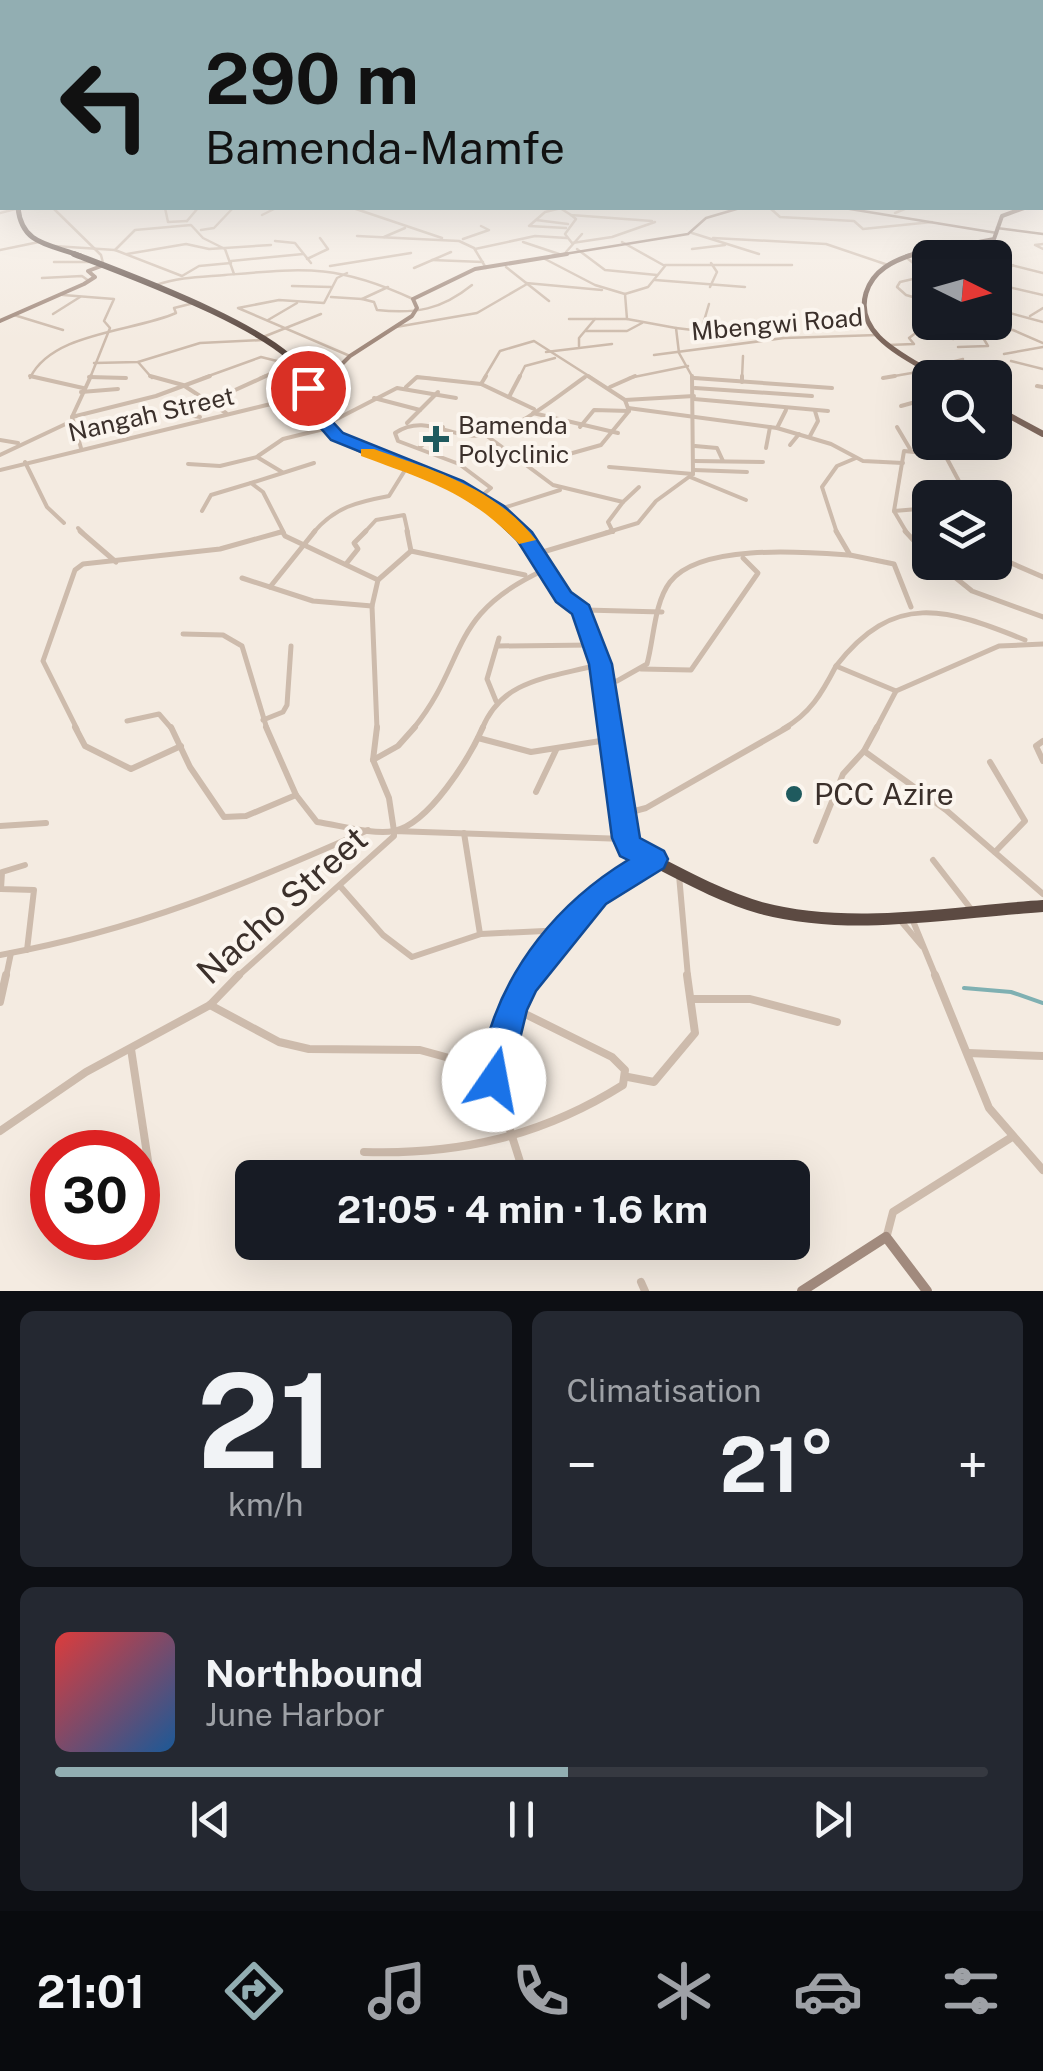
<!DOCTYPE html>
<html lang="fr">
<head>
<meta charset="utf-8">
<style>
	body { margin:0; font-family:"Public Sans",sans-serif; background:#242831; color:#f1f3f6; height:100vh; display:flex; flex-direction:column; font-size:38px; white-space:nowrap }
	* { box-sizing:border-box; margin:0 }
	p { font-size:32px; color:#9ea1a6 }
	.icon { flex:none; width:55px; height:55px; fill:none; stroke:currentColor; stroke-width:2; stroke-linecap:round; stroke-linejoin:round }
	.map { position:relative; height:1291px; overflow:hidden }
	.sheet { display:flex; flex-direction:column; gap:20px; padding:20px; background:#0d0f14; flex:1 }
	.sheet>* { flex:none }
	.guide { position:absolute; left:0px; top:0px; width:1045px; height:210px; box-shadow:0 10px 40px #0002; background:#92aeb2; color:#111; overflow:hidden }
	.needle { width:65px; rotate:95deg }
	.buttons { position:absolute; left:912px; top:240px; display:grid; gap:20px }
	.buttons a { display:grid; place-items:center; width:100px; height:100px; border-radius:15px; background:#171b24; box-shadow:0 10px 40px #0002; font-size:50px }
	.speed { position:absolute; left:30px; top:1130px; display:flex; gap:20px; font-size:50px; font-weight:700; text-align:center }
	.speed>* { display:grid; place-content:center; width:130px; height:130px; border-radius:50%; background:#171b24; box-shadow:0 10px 40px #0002; line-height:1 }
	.speed .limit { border:15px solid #d22; background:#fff; color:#111 }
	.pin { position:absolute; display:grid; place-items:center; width:85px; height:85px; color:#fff; margin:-42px; border:5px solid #fff; border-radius:50%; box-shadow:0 2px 10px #0007 }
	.me { position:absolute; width:110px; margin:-55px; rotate:12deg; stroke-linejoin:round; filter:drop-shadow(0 0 8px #0008) }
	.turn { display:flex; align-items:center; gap:35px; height:210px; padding:0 40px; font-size:45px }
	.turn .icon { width:130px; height:130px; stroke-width:2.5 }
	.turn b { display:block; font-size:70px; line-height:85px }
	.big { font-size:75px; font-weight:700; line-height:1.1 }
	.sheet .card { flex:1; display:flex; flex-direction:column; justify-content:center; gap:15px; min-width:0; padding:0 35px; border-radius:15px; background:#242831 }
	.sheet .dial { align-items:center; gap:0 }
	.dial b { font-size:130px; line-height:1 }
	.song { display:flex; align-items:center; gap:30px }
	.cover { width:120px; height:120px; border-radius:15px; background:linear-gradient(135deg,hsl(0 70% 55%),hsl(210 70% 35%)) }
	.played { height:10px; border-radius:5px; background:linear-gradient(90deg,#92aeb2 55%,#363941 55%) }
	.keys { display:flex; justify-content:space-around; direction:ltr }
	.heat { display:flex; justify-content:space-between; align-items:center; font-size:55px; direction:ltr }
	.sheet .tiles { flex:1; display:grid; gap:20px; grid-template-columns:1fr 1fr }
	.card:last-child { grid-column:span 2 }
	.trip { position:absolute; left:235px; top:1160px; width:575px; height:100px; border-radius:15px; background:#171b24; box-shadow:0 10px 40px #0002; font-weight:700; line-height:100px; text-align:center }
	.dock { display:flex; height:160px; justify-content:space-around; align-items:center; background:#090b0e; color:#9ea1a6 }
	.dock .icon { width:70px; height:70px }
	.dock .selected { color:#92aeb2 }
	.dock b { font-size:45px; color:#f1f3f6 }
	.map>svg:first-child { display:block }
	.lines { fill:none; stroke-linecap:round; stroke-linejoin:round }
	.stream { stroke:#7fb0b2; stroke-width:4 }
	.street-far4 { stroke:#cdbbac; stroke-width:2.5 }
	.street-far3 { stroke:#cdbbac; stroke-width:4 }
	.street-far2 { stroke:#cdbbac; stroke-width:5 }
	.street-far1 { stroke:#cdbbac; stroke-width:6 }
	.street { stroke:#cdbbac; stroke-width:8 }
	.secondary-far3 { stroke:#a18a7d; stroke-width:2.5 }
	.secondary-far2 { stroke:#a18a7d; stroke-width:4 }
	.secondary-far1 { stroke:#a18a7d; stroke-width:5 }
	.secondary { stroke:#a18a7d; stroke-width:10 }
	.primary-far2 { stroke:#7d675c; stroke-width:4 }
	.primary-far1 { stroke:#7d675c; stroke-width:5 }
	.primary { stroke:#7d675c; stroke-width:6 }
	.highway-far4 { stroke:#5c4a42; stroke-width:5 }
	.highway-far3 { stroke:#5c4a42; stroke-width:6 }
	.highway-far2 { stroke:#5c4a42; stroke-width:8 }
	.highway-far1 { stroke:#5c4a42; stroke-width:10 }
	.highway { stroke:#5c4a42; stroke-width:12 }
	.route { fill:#1a73e8; stroke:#114b97; stroke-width:2.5 }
	.slow { fill:#f59e0b }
	.poi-dot { fill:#1f5a5e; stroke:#fbf5ee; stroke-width:4 }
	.labels { text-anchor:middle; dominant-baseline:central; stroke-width:8; stroke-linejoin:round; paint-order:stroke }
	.far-street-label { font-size:25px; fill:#3b302b; stroke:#fbf5ee }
	.far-poi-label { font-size:25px; fill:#3b302b; stroke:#fbf5ee; text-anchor:start }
	.poi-label { font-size:30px; fill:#3b302b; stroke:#fbf5ee; text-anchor:start }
	.near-street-label { font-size:35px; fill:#3b302b; stroke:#fbf5ee }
</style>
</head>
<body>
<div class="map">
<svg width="1043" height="1291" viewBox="0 0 1043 1291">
	<rect width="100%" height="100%" fill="#f4ebe1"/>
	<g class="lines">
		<polyline class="stream" points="964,988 1011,992 1043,1003"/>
		<g class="street-far4">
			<polyline points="53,208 101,255 103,263"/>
			<polyline points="165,208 168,222 187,221"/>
			<polyline points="353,208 442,238"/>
			<polyline points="510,208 514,208"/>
			<polyline points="560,208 571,215 652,221"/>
			<polyline points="561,208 545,212 529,226 566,228"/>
			<polyline points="682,208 687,209"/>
			<polyline points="770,208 780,217 854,221 863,229 932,222"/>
			<polyline points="0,213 19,208"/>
			<polyline points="895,213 907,208"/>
			<polyline points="262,215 276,208"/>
			<polyline points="571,215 576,219 565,234 572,243 612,237 655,222"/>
			<polyline points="536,220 568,224"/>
			<polyline points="187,221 198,208"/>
			<polyline points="201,230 214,228 233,208"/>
			<polyline points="692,233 759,254"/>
			<polyline points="357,236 459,241 474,248 486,268"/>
			<polyline points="384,237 405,228"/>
			<polyline points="713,238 826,244 888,265"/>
			<polyline points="463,239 489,230 481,226"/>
			<polyline points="275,241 295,243 311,263"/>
			<polyline points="523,242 559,254"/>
			<polyline points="622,242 665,266 648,287 625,294"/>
			<polyline points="975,243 977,258"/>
			<polyline points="1043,244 1035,245 1043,249"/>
			<polyline points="54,246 115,250 182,276 199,266 231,263"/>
			<polyline points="475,249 535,236 567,238"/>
			<polyline points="577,249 605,270 657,275"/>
			<polyline points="692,249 725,245"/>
			<polyline points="0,250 39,242"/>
			<polyline points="115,250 135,230 191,225 203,238 225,249 234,274"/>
			<polyline points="566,252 582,234"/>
			<polyline points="127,254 186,244 209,249 271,245"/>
			<polyline points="907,258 928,275"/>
			<polyline points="307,259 328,249 320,238"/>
			<polyline points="545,259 595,285 625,294 627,319 676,328 679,353 693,378"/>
			<polyline points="432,260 483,262"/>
			<polyline points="231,261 303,254"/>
			<polyline points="995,261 1043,273"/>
			<polyline points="54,262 91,262"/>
			<polyline points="665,265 792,265"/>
			<polyline points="919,265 930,265"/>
			<polyline points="330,266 411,253"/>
			<polyline points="506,267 549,301"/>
			<polyline points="414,268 451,252"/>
			<polyline points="995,271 1004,273 1013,265"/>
			<polyline points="347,273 337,278 324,303 279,300 238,308 350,356"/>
			<polyline points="930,275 900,282 897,287 906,295 930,302"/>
			<polyline points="42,278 82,276 89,281"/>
			<polyline points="655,280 745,287"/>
			<polyline points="526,283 602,290"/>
			<polyline points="995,284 1043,295"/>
			<path d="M156,285C179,277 201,277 225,275C306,268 337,264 413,299"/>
			<polyline points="292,286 331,287"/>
			<path d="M388,287L362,299L374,302L377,310C416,314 441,310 472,285"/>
			<polyline points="710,287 717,272 711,263"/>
			<polyline points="63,295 114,299 104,321 110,328 90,378"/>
			<polyline points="331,297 362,299"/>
			<polyline points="995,309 1043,322"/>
			<polyline points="53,314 80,297"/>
			<polyline points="14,315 63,330"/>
			<polyline points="1030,316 1043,308"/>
			<polyline points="569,319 627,319"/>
			<polyline points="268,320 297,303"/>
			<polyline points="396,327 477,313 527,284"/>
			<polyline points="676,328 701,331 709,304"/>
			<polyline points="974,328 1013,330 1043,343"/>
			<polyline points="586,331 627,331 642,323"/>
			<polyline points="263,337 321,314"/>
			<polyline points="953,339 979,331 967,322"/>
			<polyline points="888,345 914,344 909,338 930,322"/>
			<polyline points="579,346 579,338 595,319"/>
			<polyline points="958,347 988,346 979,331"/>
			<polyline points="546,352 612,344"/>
			<polyline points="1004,354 1043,347"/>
			<polyline points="654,355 784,338 878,335"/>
			<polyline points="1011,361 1043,369"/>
			<polyline points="138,362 152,378"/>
			<polyline points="94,363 138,362 200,343 263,340"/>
			<polyline points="927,368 963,359"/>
			<polyline points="89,377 126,378"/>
			<path d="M30,378C52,332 133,332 176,313L174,308L194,303"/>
			<polyline points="203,378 261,357 289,364"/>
			<polyline points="260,378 298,361"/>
			<polyline points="415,378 430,378"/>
			<polyline points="484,378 500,351 534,341 592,378"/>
			<polyline points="519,378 525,366 555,358"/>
			<polyline points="629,378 688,366"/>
			<polyline points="694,378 699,378"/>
			<polyline points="742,378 743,356"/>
			<polyline points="883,378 929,370"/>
		</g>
		<g class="street-far3">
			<polyline points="30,376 83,388"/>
			<polyline points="150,376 183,385 226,413"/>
			<polyline points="89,377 126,378"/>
			<polyline points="694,378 832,388"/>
			<polyline points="883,378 895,376"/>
			<polyline points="742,382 742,376"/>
			<polyline points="481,384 486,376"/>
			<polyline points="915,385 930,382"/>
			<polyline points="1037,386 1043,387"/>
			<polyline points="406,387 417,377 481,384 534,409"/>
			<polyline points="610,387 635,376"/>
			<polyline points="695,388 812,396"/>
			<polyline points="81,392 118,389"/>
			<polyline points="509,397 520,376"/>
			<polyline points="374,398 420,410"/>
			<polyline points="694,399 828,411"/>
			<polyline points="625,400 694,396"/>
			<polyline points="211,401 266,376"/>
			<polyline points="901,406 930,398"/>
			<polyline points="628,408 777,428 831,444 863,461 903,463"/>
			<polyline points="169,412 200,417"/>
			<polyline points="533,413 618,433"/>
			<polyline points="72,417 156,396 210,376"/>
			<polyline points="329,423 397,388 456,398"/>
			<polyline points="407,423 438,392"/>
			<polyline points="580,427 594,410 629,411 625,400 588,376"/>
			<polyline points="897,427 910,449"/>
			<polyline points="777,428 786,410"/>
			<polyline points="487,436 553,485 623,502 608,522 613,532"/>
			<polyline points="810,436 818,421 815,411"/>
			<polyline points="0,440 18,443"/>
			<polyline points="790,445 799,434"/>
			<polyline points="695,446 717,448 723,461"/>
			<polyline points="81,448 72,417 91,376"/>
			<polyline points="419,448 443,427"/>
			<polyline points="766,448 770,427"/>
			<polyline points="0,455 72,421"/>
			<polyline points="258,456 283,439 328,428"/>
			<polyline points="695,461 763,462"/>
			<polyline points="25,462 47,507 64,523"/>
			<polyline points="188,464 220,466 257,457 282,472"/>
			<polyline points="530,465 601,445 629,411"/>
			<polyline points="609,467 693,474"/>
			<polyline points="0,470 279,402 308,388"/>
			<polyline points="694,470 747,472"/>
			<polyline points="690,477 746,500"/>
			<polyline points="251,483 314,463"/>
			<path d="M480,497L491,488L459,464L398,441L395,433C427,412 452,441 484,435C521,428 555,398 585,377"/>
			<polyline points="623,502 639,487"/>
			<polyline points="930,508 894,511 904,451 945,455 968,498"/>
			<polyline points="497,510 560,490"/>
			<polyline points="202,511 211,495 251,483 263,492 284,533"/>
			<polyline points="894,511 907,533"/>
			<polyline points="78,528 83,533"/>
			<polyline points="277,533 281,532"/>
			<path d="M313,533C335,507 357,502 389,496L407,467"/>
			<polyline points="364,533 376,520 404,515 408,533"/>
			<polyline points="605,533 638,523 656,501 693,474 692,376"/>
			<polyline points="837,533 822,487 837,466 856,458"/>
		</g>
		<g class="street-far2">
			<polyline points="80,531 116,562"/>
			<polyline points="282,531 285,536 378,580 372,606 377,729"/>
			<polyline points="836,531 850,555 894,564 911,607"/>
			<polyline points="905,531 930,558"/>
			<polyline points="411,551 525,575"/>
			<polyline points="536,554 613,531"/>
			<polyline points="995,556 1043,577"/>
			<polyline points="936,562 972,591 1043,617"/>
			<polyline points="346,564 358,549 354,543 366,531"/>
			<polyline points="242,578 313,601 372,606"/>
			<polyline points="378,580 411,551 407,531"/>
			<polyline points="270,587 315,531"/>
			<polyline points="585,610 662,612"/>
			<polyline points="183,634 223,635 242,646 267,729"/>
			<polyline points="497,646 593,645"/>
			<path d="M836,666C894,591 946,608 1025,640"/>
			<polyline points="641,669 691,670 758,573 743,558"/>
			<path d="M604,681H617L647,664C654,639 654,603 670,582C700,543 806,552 850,555"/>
			<polyline points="496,701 487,679 499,638"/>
			<polyline points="263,720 283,712 287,705 291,646"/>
			<polyline points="127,721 159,714 172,729"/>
			<polyline points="77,729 43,661 75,570 83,564 220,549 281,532"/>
			<path d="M413,729C469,660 446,615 544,570"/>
			<path d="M482,729C502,679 549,678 597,665"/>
			<path d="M783,729C810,714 822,693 836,666L896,691"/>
			<polyline points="876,729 896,691 999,646 1043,644"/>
		</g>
		<g class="street-far1">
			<polyline points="75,727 85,746 131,769 181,746"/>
			<polyline points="171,727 190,767 224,817 246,816 296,795"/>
			<path d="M266,727L296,795L317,822C339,825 373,835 394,831C429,824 470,757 483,727"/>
			<polyline points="377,727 373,760 389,798 394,831"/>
			<polyline points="478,738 531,752 607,740"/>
			<polyline points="1043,741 1036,746 1043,761"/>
			<polyline points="864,751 946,810 1043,894"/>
			<polyline points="373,760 398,746 415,727"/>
			<polyline points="990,762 1025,821 995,852"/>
			<polyline points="536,792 556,750"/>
			<polyline points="627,813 646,808 788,727"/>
			<polyline points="0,826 46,823"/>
			<polyline points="464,833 480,934"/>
			<polyline points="816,841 843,774 864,751 877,727"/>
			<polyline points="933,860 971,909"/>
			<polyline points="25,865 2,872 1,889 34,890 27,950"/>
			<polyline points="679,875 688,977"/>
			<polyline points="340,886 383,935 412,957 481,934 565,930"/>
			<polyline points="900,920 922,946"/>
			<polyline points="913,921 936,977"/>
			<path d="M0,955C137,930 242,886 368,830"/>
			<polyline points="6,977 11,953"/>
			<polyline points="237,977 394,836 394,831 625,839"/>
			<path d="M529,977C562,927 597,891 650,862"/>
		</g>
		<g class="street">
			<polyline points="935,975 989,1108 1043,1170"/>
			<polyline points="693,999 750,999 837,1022"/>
			<polyline points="0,1002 6,975"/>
			<polyline points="210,1005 279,1042 309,1049 420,1050 493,1070"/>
			<polyline points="131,1049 152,1187"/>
			<polyline points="968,1053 1043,1056"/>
			<polyline points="628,1077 654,1082 695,1033 687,975"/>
			<polyline points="0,1131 86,1072 210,1005 239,975"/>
			<path d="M364,1152C459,1155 542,1136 623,1085L625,1070L612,1057L511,1007"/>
			<path d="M525,1178C498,1086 477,1066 530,975"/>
			<polyline points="887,1235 893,1212 1012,1137"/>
			<polyline points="641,1282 645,1291"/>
		</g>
		<g class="secondary-far3">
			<polyline points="844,208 997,233"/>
			<polyline points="997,228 1043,234"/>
			<polyline points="552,256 688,234 706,218 740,208"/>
		</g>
		<g class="secondary-far2">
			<polyline points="0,321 84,284 95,277 88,271 104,265"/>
			<polyline points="328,378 350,356 412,316 417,308 413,299 475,269 567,254"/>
		</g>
		<polyline class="secondary-far1" points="308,388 331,376"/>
		<polyline class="secondary" points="802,1291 886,1237 927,1291"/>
		<polyline class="primary-far2" points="907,256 994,239 1002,216 1024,208"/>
		<path class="primary-far1" d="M914,254C893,261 873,270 866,293C853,337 912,359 940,378"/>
		<g class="primary">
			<polyline points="937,376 940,378"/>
			<polyline points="995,408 1043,434"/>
		</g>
		<path class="highway-far4" d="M18,208C22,245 49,244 81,256"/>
		<path class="highway-far3" d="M74,254C121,272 292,334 305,378"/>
		<path class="highway-far2" d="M304,376C328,458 384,454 453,483C479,493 501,514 522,533"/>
		<polyline class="highway-far1" points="519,531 563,597 582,610 592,632 609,729"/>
		<path class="highway" d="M608,727L629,848C672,869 715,895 761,908C853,932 950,912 1043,906"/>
	</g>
	<linearGradient id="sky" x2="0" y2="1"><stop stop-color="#7eb2d2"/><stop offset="0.47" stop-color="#faf6f2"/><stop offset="1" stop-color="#faf6f2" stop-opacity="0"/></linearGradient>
	<rect width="1043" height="340" fill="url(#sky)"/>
	<path class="route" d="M308,383L316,388L321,409L343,433L463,481L504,506L532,532L571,592L589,605L612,664L640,838L664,851L668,859L664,868L606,904L536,991L527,1010L507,1092L494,1097L482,1092C476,1076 481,1063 485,1047C505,967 559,902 628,860L620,856L612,838L589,664L572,614L556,602L517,540L490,514L450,488L331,440L305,410L300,388Z"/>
	<path class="slow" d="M361,449H374C435,471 494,487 536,540L519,544C468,491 428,481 361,456Z"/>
	<g class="poi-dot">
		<path d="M431 424h10v10h10v10h-10v10h-10v-10h-10v-10h10z"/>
		<circle cx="794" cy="794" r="10"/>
	</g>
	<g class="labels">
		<g class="far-street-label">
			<text transform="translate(777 324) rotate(-5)">Mbengwi Road</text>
			<text transform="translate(151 414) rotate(-13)">Nangah Street</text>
		</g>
		<g class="far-poi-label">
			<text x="458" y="425">Bamenda<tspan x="458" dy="29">Polyclinic</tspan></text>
		</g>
		<g class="poi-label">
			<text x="814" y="794">PCC Azire</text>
		</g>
		<g class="near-street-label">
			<text transform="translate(282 905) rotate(-42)">Nacho Street</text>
		</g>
	</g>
</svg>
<div class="buttons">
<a><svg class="needle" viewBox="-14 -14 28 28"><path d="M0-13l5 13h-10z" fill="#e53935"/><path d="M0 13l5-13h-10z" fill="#9ea1a6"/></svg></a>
<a><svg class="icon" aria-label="search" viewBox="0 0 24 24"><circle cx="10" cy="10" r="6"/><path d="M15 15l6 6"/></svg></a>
<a><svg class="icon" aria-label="layers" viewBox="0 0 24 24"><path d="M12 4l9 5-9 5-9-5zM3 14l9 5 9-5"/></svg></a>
</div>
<div class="speed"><div class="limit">30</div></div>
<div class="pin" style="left:308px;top:388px;background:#d93025"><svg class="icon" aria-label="arrive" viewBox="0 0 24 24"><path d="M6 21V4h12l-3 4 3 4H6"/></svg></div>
<svg class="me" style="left:494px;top:1080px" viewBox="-20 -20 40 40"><circle r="19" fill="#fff"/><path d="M0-13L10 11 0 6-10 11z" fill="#1a73e8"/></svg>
<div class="trip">21:05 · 4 min · 1.6 km</div>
<div class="guide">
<div class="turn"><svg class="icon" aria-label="left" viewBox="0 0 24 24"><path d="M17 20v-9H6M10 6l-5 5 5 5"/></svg><div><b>290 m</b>Bamenda-Mamfe</div></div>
</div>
</div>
<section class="sheet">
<div class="tiles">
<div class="card dial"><b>21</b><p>km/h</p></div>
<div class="card"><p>Climatisation</p>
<div class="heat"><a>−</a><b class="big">21°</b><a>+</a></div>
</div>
<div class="card">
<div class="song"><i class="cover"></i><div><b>Northbound</b><p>June Harbor</p></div></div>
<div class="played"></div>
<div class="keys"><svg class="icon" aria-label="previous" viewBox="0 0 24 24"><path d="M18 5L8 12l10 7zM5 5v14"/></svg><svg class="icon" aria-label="pause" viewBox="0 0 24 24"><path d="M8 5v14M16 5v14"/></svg><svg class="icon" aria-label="next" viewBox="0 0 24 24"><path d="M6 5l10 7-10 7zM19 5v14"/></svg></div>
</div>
</div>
</section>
<nav class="dock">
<b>21:01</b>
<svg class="icon selected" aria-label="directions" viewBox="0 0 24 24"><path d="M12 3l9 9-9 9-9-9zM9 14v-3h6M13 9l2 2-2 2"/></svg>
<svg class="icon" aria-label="music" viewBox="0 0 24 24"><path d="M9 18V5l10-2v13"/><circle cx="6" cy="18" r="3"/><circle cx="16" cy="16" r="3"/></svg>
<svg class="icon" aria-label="phone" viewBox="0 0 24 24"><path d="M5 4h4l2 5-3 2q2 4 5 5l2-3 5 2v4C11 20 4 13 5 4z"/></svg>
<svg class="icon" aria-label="climate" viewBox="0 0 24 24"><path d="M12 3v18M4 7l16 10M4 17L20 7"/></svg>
<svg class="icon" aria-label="car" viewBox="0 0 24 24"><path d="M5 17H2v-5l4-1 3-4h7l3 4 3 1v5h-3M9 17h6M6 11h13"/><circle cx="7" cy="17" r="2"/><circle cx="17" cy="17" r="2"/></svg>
<svg class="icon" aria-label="filters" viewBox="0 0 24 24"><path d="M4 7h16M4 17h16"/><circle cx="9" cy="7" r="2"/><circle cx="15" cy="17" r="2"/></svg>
</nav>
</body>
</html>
